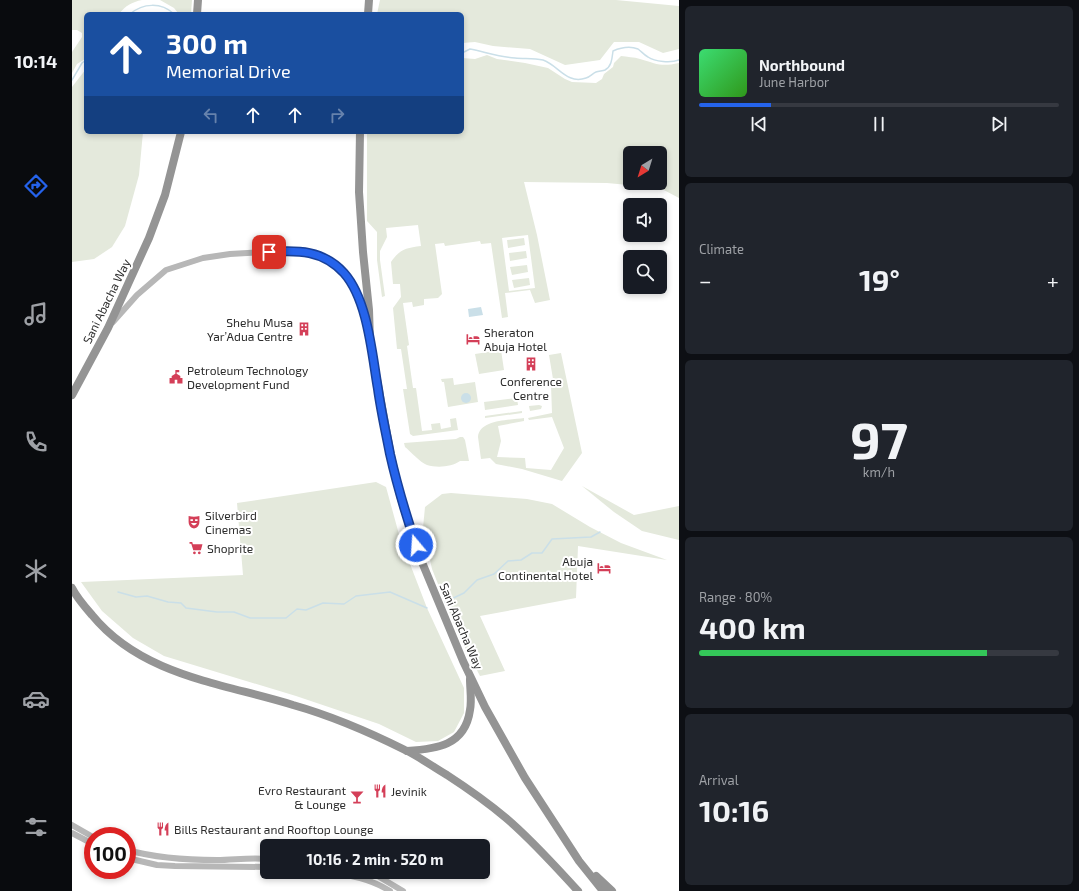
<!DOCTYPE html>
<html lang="en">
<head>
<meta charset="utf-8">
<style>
	body { margin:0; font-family:"Exo 2",sans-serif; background:#20242c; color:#f1f3f6; height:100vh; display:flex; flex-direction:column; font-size:15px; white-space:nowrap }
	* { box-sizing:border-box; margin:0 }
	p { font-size:13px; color:#9ea1a6 }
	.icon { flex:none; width:22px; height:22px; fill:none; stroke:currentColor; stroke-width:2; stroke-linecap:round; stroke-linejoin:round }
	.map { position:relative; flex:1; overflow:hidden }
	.drawer { display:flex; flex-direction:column; gap:6px; padding:6px; background:#0d0f14; width:400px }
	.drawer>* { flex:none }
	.banner { position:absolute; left:12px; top:12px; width:380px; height:122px; border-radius:6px; box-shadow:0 2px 6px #0003; background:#1a4fa0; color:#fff; overflow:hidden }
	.needle { width:26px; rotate:218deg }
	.tools { position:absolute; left:551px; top:146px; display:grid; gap:8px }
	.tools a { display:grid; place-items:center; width:44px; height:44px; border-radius:6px; background:#171b24; box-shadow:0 2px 6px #0003; font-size:20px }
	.speed { position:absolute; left:12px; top:827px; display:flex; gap:8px; font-size:20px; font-weight:700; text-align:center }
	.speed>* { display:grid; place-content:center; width:52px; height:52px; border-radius:50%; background:#171b24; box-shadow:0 2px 6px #0003; line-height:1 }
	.speed .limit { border:6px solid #d22; background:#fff; color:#111 }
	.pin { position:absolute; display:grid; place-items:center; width:34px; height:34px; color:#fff; margin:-17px; border-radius:8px; box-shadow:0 2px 6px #0006 }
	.me { position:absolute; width:44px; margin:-22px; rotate:342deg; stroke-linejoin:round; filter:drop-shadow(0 0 3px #0008) }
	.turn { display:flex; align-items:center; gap:14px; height:84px; padding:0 16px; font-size:18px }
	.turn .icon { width:52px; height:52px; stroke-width:2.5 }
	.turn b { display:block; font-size:28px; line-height:34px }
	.lanes { display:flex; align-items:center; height:38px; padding:0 16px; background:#0003; justify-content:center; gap:20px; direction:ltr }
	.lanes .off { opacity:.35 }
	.big { font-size:30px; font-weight:700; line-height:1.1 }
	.drawer .card { flex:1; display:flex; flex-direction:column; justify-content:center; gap:6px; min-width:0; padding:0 14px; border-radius:6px; background:#20242c }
	.drawer .dial { align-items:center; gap:0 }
	.dial b { font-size:52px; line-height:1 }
	.song { display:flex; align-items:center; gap:12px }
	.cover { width:48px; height:48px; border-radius:6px; background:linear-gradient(135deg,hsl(140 70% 55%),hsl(110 70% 35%)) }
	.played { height:4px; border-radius:2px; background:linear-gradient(90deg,#2563eb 20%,#363941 20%) }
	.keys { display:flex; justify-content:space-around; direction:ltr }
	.heat { display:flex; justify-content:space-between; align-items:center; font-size:22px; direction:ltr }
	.charge { height:6px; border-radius:3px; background:linear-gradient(90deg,#34c759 80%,#363941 0) }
	.trip { position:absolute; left:188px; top:839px; width:230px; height:40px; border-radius:6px; background:#171b24; box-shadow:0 2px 6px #0003; font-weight:700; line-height:40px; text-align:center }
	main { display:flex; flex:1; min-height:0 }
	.tabs { display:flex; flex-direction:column; width:72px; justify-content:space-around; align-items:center; background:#090b0e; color:#9ea1a6 }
	.tabs .icon { width:28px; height:28px }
	.tabs .current { color:#2563eb }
	.tabs b { font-size:18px; color:#f1f3f6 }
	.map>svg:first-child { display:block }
	.green { fill:#e4e9dc; fill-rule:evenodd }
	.water { fill:#cadfe8 }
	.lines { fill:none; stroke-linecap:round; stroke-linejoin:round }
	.stream { stroke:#cadfe8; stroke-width:1.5 }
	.secondary { stroke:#b7b7b7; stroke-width:6 }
	.highway { stroke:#949494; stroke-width:8 }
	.route-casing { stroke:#184099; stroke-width:10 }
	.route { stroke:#2563eb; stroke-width:7 }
	.labels { text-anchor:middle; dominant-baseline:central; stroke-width:4; stroke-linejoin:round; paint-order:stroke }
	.street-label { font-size:12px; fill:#2d2d2d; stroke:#fff }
	.poi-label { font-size:12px; fill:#2d2d2d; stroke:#fff; text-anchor:start }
</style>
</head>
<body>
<main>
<nav class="tabs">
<b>10:14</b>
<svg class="icon current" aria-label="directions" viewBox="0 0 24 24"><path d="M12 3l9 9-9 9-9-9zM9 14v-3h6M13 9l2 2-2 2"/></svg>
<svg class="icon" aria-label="music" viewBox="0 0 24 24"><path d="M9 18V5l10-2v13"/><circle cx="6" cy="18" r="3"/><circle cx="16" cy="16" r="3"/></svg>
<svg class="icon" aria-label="phone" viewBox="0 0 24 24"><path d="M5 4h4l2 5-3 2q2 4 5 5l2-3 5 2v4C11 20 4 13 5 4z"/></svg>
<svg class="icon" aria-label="climate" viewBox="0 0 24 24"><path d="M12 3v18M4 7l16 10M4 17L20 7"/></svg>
<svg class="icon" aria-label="car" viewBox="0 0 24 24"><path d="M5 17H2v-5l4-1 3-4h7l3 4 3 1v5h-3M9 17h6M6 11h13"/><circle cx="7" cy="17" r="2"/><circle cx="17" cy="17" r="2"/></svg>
<svg class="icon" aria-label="filters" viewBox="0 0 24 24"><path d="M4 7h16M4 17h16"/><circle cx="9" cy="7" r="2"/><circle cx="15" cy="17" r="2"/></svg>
</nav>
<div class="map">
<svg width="607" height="891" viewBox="0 0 607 891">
	<rect width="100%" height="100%" fill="#fff"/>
	<g class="green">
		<path d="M0,0H70C60,2 53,6 47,14H14V56L13,59L5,64L0,73V52L10,37V33L5,30H0Z"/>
		<polygon points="88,0 120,0 119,14 106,13 102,8"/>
		<polygon points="308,0 544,0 607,6 607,49 591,53 567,42 542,42 528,60 493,65 458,49 421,46 403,42 390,43 390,14 305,14"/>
		<path d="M415,55L425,59L453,63L476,68L493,79L500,82L524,83L530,79L532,74L541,67L542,63L549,56C555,57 562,57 568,59C585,64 589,67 607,63V198L588,188L535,183L452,182L465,235L478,300L463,303L458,290L433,293L436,317L430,318L419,243L409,244L408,241L373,246L372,243L363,244L370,294L366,298L352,299V305L341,307L340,302L331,303L337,345L335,346L341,388H344L350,431L360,430L359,424L368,423L369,429L379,427L378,419L384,418L386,430L341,436L338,434L331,389H335L329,349H325L321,308L329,297L328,284H321L319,262C328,249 334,248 349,246L346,225L314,228L315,237L308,251V260L313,296L310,297L305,260V232L295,221V132H390V58L403,59ZM558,153H588V183H558ZM456,235L463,288L437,291L430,238Z"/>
		<polygon points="14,69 14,132 71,132 67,175 53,226 40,247 22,259 0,262 0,87"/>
		<polygon points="452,238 453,245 436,248 435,240"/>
		<polygon points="454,251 455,258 438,261 437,253"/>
		<polygon points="455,265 456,272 440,275 438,267"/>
		<polygon points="457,278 458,285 442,288 440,280"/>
		<polygon points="429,350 432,370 407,374 403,354"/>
		<path d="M489,353L510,453L490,481L450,469L424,464L418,458L409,459L406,437C407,419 439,420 452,418V421L426,426L429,441L425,457L453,458L454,468L479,470L492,448L480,417L457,420L456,418L480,413L479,385H482L477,355Z"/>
		<polygon points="381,378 382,385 403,382 406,402 376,407 372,382 370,382 369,379"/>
		<polygon points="445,398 446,405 413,410 412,402"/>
		<polygon points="467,405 470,406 469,409 458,411 457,406"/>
		<polygon points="450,411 450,413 413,418 413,416"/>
		<path d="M388,437H391L393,440L397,461H388C380,467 365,468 355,465C349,463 338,451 333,447L332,443L384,439Z"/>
		<polygon points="304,482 314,487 328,538 355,608 392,688 392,713 382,732 366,741 344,742 307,724 224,696 92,656 61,638 30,611 9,582 171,575 165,503"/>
		<polygon points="510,486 562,515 607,506 607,540 570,531 542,512"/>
		<polygon points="379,493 455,499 480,504 518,527 549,543 595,560 506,546 504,598 408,616 433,671 408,676 386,634 360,569 351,528 353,507 370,494"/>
	</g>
	<g class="water">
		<polygon points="409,307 411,315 397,317 396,309"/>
		<circle cx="394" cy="398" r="5"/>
	</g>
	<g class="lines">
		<g class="stream">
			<path d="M58,14C71,3 89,2 102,14"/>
			<path d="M390,53L398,49C413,52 428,57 443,58C452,59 461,58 471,60C486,65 495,85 514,78C518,77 521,73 524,72C527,71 531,71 533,70C540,66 540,58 541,51C548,48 558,46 566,49C569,51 572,55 576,57C583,62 599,63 607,60"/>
			<polyline points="0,80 10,63 14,60"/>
			<polyline points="46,592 64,597 75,596 96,602 109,603 114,608 145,612 162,612 178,618 214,618 225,609 234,610 251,603 272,604 284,596 318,592 355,608"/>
			<polyline points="373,602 392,593 405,580 422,574 436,561 449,560 460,553 470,553 480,539 519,537 528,532"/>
		</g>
		<g class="secondary">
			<polyline points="41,322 65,295 94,270 131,258 158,254 223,250 252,257 272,274 279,282 285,294 295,328"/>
			<polyline points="0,825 21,837"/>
			<polyline points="0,833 21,844"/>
			<path d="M55,850C84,858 115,860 145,860C161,860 179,857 195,859"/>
			<polyline points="55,858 85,865 103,866 195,867"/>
			<path d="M256,872C278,875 299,879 318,891"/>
			<polyline points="295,872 304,875 331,891"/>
		</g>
		<g class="highway">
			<polyline points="125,14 126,0"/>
			<polyline points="296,14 297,0"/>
			<polyline points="288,132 287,192 291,252 297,310 298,341 319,456 329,499 347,555 391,661 413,707 453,778 507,861 531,891"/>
			<polyline points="0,395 36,328 77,238 93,195 109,132"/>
			<path d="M0,588C5,598 13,607 20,615C70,676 150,683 221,705C260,716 297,732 333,750C348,757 361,767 375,775C395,788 415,802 434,818C460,840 483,866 506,891"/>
			<path d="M335,751C364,749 393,746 398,710C400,700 398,689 398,679"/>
			<polyline points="524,876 540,891"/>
		</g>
	</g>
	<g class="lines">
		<g class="route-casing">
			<path id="route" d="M197,252C226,250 251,250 272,273C296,300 300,355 306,389C309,411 314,433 318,454C325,485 334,515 344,545"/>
		</g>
		<use href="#route" class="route"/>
	</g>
	<defs>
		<g id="building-bare" transform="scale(1.08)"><path d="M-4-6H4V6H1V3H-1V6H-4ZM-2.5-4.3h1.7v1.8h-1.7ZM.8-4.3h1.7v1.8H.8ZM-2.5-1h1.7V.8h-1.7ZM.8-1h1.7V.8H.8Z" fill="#d43f58" stroke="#fff" stroke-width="2.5" paint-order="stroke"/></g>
		<g id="hotel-bare" transform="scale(1.08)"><path d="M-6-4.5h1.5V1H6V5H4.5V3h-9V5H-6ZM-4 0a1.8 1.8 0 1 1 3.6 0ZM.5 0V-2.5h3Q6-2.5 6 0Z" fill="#d43f58" stroke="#fff" stroke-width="2.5" paint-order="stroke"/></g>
		<g id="civic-bare" transform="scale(1.08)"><path d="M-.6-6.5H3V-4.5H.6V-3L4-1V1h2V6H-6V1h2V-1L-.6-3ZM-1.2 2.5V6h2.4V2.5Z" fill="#d43f58" stroke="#fff" stroke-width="2.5" paint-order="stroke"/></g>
		<g id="theatre-bare" transform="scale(1.08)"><path d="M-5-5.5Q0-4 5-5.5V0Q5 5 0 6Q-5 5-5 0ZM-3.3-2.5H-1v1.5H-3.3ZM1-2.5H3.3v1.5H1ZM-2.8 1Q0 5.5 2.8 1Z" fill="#d43f58" stroke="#fff" stroke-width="2.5" paint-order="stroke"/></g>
		<g id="supermarket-bare" transform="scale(1.08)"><path d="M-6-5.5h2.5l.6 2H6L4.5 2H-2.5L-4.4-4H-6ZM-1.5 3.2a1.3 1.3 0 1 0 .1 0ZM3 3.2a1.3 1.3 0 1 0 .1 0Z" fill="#d43f58" stroke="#fff" stroke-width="2.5" paint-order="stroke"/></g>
		<g id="restaurant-bare" transform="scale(1.08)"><path d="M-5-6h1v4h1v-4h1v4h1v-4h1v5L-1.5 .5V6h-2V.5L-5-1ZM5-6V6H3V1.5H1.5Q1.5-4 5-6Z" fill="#d43f58" stroke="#fff" stroke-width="2.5" paint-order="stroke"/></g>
		<g id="bar-bare" transform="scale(1.08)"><path d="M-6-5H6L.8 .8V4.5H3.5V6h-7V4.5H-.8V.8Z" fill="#d43f58" stroke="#fff" stroke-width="2.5" paint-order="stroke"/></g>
	</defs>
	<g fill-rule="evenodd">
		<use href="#building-bare" x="232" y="329"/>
		<use href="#hotel-bare" x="401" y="339"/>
		<use href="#building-bare" x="459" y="364"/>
		<use href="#civic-bare" x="104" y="377"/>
		<use href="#theatre-bare" x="122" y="522"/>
		<use href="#supermarket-bare" x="124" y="548"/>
		<use href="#hotel-bare" x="532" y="568"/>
		<use href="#restaurant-bare" x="308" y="791"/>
		<use href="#bar-bare" x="285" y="797"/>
		<use href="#restaurant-bare" x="91" y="829"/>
	</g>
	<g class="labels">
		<g class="street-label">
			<text transform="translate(34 301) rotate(-64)">Sani Abacha Way</text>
			<text transform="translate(390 626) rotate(67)">Sani Abacha Way</text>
		</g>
		<g class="poi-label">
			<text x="221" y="322" text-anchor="end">Shehu Musa<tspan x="221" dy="14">Yar’Adua Centre</tspan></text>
			<text x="412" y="332">Sheraton<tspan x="412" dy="14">Abuja Hotel</tspan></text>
			<text x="115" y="370">Petroleum Technology<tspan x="115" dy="14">Development Fund</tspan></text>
			<text x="459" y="381" text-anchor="middle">Conference<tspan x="459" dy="14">Centre</tspan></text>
			<text x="133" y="515">Silverbird<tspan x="133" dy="14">Cinemas</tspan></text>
			<text x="135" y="548">Shoprite</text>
			<text x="521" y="561" text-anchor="end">Abuja<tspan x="521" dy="14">Continental Hotel</tspan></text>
			<text x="274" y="790" text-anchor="end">Evro Restaurant<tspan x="274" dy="14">&amp; Lounge</tspan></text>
			<text x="319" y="791">Jevinik</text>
			<text x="102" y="829">Bills Restaurant and Rooftop Lounge</text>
		</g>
	</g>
</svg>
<div class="tools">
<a><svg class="needle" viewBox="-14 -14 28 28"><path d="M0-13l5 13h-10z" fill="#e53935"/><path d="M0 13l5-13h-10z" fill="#9ea1a6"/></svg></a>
<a><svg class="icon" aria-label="sound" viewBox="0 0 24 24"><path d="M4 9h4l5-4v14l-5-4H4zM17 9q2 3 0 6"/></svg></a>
<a><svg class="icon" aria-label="search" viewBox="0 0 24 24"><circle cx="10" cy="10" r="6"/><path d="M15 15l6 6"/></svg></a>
</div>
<div class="speed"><div class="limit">100</div></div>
<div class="pin" style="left:197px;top:252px;background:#d93025"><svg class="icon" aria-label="arrive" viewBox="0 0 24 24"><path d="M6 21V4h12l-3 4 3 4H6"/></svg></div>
<svg class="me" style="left:344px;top:545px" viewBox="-20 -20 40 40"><circle r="17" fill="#2563eb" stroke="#fff" stroke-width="3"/><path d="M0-11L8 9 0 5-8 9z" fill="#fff"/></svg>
<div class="trip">10:16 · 2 min · 520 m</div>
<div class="banner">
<div class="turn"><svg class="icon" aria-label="ahead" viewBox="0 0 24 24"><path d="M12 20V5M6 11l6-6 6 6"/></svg><div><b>300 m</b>Memorial Drive</div></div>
<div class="lanes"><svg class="icon off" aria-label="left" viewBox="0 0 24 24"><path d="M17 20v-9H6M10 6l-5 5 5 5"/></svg><svg class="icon" aria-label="ahead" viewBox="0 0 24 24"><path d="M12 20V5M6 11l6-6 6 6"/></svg><svg class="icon" aria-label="ahead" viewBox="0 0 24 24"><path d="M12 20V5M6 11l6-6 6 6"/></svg><svg class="icon off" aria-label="right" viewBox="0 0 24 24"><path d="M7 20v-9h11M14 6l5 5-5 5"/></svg></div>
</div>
</div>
<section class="drawer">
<div class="card">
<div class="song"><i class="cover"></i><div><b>Northbound</b><p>June Harbor</p></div></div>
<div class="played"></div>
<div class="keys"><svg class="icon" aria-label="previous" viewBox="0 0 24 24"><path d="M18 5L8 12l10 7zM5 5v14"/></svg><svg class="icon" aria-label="pause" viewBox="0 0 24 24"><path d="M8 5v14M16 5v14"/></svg><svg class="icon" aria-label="next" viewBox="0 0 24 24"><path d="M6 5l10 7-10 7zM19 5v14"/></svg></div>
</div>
<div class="card"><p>Climate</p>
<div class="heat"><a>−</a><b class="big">19°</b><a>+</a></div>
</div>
<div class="card dial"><b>97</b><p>km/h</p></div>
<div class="card"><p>Range · 80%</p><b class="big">400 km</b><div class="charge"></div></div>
<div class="card"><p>Arrival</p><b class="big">10:16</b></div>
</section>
</main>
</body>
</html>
